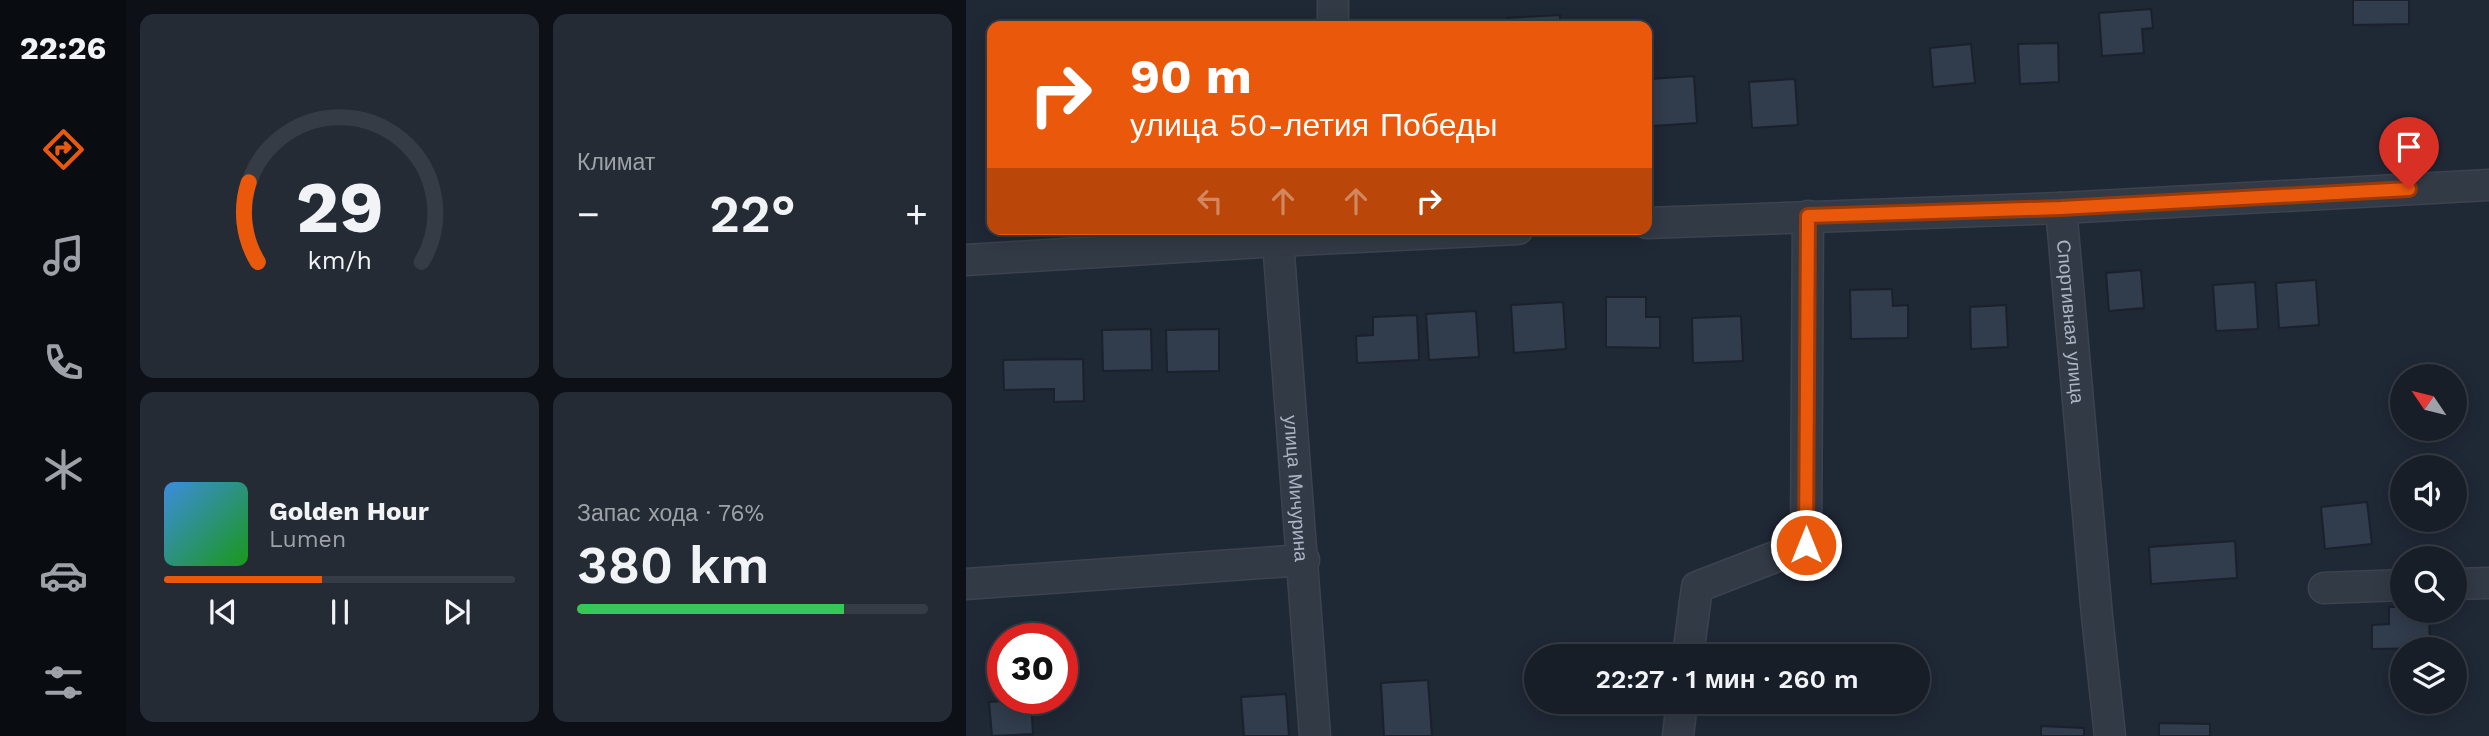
<!DOCTYPE html>
<html lang="ru">
<head>
<meta charset="utf-8">
<style>
	body { margin:0; font-family:"Work Sans",sans-serif; background:#242b34; color:#f1f3f6; height:100vh; display:flex; flex-direction:column; font-size:26px; white-space:nowrap }
	* { box-sizing:border-box; margin:0 }
	p { font-size:23px; color:#9ea2a8 }
	.icon { flex:none; width:38px; height:38px; fill:none; stroke:currentColor; stroke-width:2; stroke-linecap:round; stroke-linejoin:round }
	.map { position:relative; flex:1; overflow:hidden }
	.drawer { display:flex; flex-direction:column; gap:14px; padding:14px; background:#0d1016; width:840px }
	.drawer>* { flex:none }
	.top-card { position:absolute; left:21px; top:21px; width:665px; height:214px; border-radius:14px; box-shadow:0 4px 18px #0003,0 0 0 2px #363c45; background:#ea580c; color:#fff; overflow:hidden }
	.needle { width:46px; rotate:305deg }
	.controls { position:absolute; left:1424px; top:364px; display:grid; gap:14px }
	.controls a { display:grid; place-items:center; width:77px; height:77px; border-radius:50%; background:#171e28; box-shadow:0 4px 18px #0003,0 0 0 2px #363c45; font-size:35px }
	.speed { position:absolute; left:21px; top:623px; display:flex; gap:14px; font-size:35px; font-weight:700; text-align:center }
	.speed>* { display:grid; place-content:center; width:91px; height:91px; border-radius:50%; background:#171e28; box-shadow:0 4px 18px #0003,0 0 0 2px #363c45; line-height:1 }
	.speed .limit { border:10px solid #d22; background:#fff; color:#111 }
	.pin { position:absolute; display:grid; place-items:center; width:60px; height:60px; color:#fff; margin:-72px -30px; border-radius:50% 50% 50% 0; rotate:-45deg; box-shadow:0 0 7px #0007 }
	.pin .icon { rotate:45deg }
	.me { position:absolute; width:77px; margin:-38px; rotate:0deg; stroke-linejoin:round; filter:drop-shadow(0 0 5px #0008) }
	.turn { display:flex; align-items:center; gap:24px; height:147px; padding:0 28px; font-size:32px }
	.turn .icon { width:91px; height:91px; stroke-width:2.5 }
	.turn b { display:block; font-size:49px; line-height:60px }
	.lanes { display:flex; align-items:center; height:66px; padding:0 28px; background:#0003; justify-content:center; gap:35px; direction:ltr }
	.lanes .off { opacity:.35 }
	.big { font-size:52px; font-weight:600; line-height:1.1 }
	.drawer .card { flex:1; display:flex; flex-direction:column; justify-content:center; gap:10px; min-width:0; padding:0 24px; border-radius:14px; background:#242b34 }
	.drawer .dial { align-items:center; gap:0 }
	.dial svg { height:182px; overflow:visible; fill:none; stroke:#363c45; stroke-width:7; stroke-linecap:round; text-anchor:middle }
	.dial text { fill:#f1f3f6; stroke:none }
	.song { display:flex; align-items:center; gap:21px }
	.cover { width:84px; height:84px; border-radius:10px; background:linear-gradient(135deg,hsl(210 70% 55%),hsl(120 70% 35%)) }
	.played { height:7px; border-radius:4px; background:linear-gradient(90deg,#ea580c 45%,#363c45 45%) }
	.keys { display:flex; justify-content:space-around; direction:ltr }
	.heat { display:flex; justify-content:space-between; align-items:center; font-size:38px; direction:ltr }
	.charge { height:10px; border-radius:5px; background:linear-gradient(90deg,#34c759 76%,#363c45 0) }
	.drawer .tiles { flex:1; display:grid; gap:14px; grid-template-columns:repeat(2,1fr) }
	.trip { position:absolute; left:558px; top:644px; width:406px; height:70px; border-radius:35px; background:#171e28; box-shadow:0 4px 18px #0003,0 0 0 2px #363c45; font-weight:600; line-height:70px; text-align:center }
	main { display:flex; flex:1; min-height:0 }
	.menu { display:flex; flex-direction:column; width:126px; justify-content:space-around; align-items:center; background:#090c10; color:#9ea2a8 }
	.menu .icon { width:49px; height:49px }
	.menu .active { color:#ea580c }
	.menu b { font-size:32px; color:#f1f3f6 }
	.map>svg:first-child { display:block }
	.building { fill:#313c4c; stroke:#1a212c; stroke-width:2 }
	.lines { fill:none; stroke-linecap:round; stroke-linejoin:round }
	.minor-casing { stroke:#3c434f; stroke-width:33 }
	.minor { stroke:#323a46; stroke-width:30 }
	.route-casing { stroke:#983908; stroke-width:18 }
	.route { stroke:#ea580c; stroke-width:12 }
	.labels { text-anchor:middle; dominant-baseline:central; stroke-width:7; stroke-linejoin:round; paint-order:stroke }
	.street-label { font-size:19px; fill:#acb5c3; stroke:#18202a }
</style>
</head>
<body>
<main>
<nav class="menu">
<b>22:26</b>
<svg class="icon active" aria-label="directions" viewBox="0 0 24 24"><path d="M12 3l9 9-9 9-9-9zM9 14v-3h6M13 9l2 2-2 2"/></svg>
<svg class="icon" aria-label="music" viewBox="0 0 24 24"><path d="M9 18V5l10-2v13"/><circle cx="6" cy="18" r="3"/><circle cx="16" cy="16" r="3"/></svg>
<svg class="icon" aria-label="phone" viewBox="0 0 24 24"><path d="M5 4h4l2 5-3 2q2 4 5 5l2-3 5 2v4C11 20 4 13 5 4z"/></svg>
<svg class="icon" aria-label="climate" viewBox="0 0 24 24"><path d="M12 3v18M4 7l16 10M4 17L20 7"/></svg>
<svg class="icon" aria-label="car" viewBox="0 0 24 24"><path d="M5 17H2v-5l4-1 3-4h7l3 4 3 1v5h-3M9 17h6M6 11h13"/><circle cx="7" cy="17" r="2"/><circle cx="17" cy="17" r="2"/></svg>
<svg class="icon" aria-label="filters" viewBox="0 0 24 24"><path d="M4 7h16M4 17h16"/><circle cx="9" cy="7" r="2"/><circle cx="15" cy="17" r="2"/></svg>
</nav>
<section class="drawer">
<div class="tiles">
<div class="card dial"><svg viewBox="0 0 100 80">
<path d="M14 69A42 42 0 1 1 86 69"/>
<path d="M14 69A42 42 0 0 1 10 34" stroke="#ea580c"/>
<text x="50" y="56" font-size="32" font-weight="700">29</text>
<text x="50" y="72" font-size="11">km/h</text>
</svg></div>
<div class="card"><p>Климат</p>
<div class="heat"><a>−</a><b class="big">22°</b><a>+</a></div>
</div>
<div class="card">
<div class="song"><i class="cover"></i><div><b>Golden Hour</b><p>Lumen</p></div></div>
<div class="played"></div>
<div class="keys"><svg class="icon" aria-label="previous" viewBox="0 0 24 24"><path d="M18 5L8 12l10 7zM5 5v14"/></svg><svg class="icon" aria-label="pause" viewBox="0 0 24 24"><path d="M8 5v14M16 5v14"/></svg><svg class="icon" aria-label="next" viewBox="0 0 24 24"><path d="M6 5l10 7-10 7zM19 5v14"/></svg></div>
</div>
<div class="card"><p>Запас хода · 76%</p><b class="big">380 km</b><div class="charge"></div></div>
</div>
</section>
<div class="map">
<svg width="1523" height="736" viewBox="0 0 1523 736">
	<rect width="100%" height="100%" fill="#1f2835"/>
	<g class="building">
		<polygon points="1387,0 1443,0 1443,24 1387,25"/>
		<polygon points="1185,9 1187,28 1176,29 1178,53 1136,56 1133,13"/>
		<polygon points="594,15 594,26 542,26 541,18"/>
		<polygon points="1092,43 1093,82 1054,84 1052,44"/>
		<polygon points="1005,44 1009,83 967,87 964,48"/>
		<polygon points="728,76 731,123 686,126 684,79"/>
		<polygon points="829,79 832,125 786,128 783,82"/>
		<polygon points="1175,270 1178,308 1143,311 1140,273"/>
		<polygon points="1350,280 1353,325 1313,328 1310,283"/>
		<polygon points="1289,282 1292,329 1250,331 1247,285"/>
		<polygon points="926,289 927,306 942,305 942,338 885,339 884,290"/>
		<polygon points="640,297 680,297 680,317 694,317 694,348 640,347"/>
		<polygon points="597,302 600,349 548,353 545,305"/>
		<polygon points="1040,305 1042,347 1005,349 1004,307"/>
		<polygon points="510,311 513,357 463,360 460,314"/>
		<polygon points="451,315 453,360 391,363 390,336 407,335 407,317"/>
		<polygon points="775,316 777,361 727,363 726,318"/>
		<polygon points="185,329 186,370 137,371 136,330"/>
		<polygon points="253,329 253,371 201,372 200,330"/>
		<polygon points="117,359 118,401 88,402 88,389 38,390 37,360"/>
		<polygon points="1401,502 1406,544 1359,549 1355,507"/>
		<polygon points="1269,541 1271,578 1185,584 1183,547"/>
		<polygon points="1423,607 1437,607 1437,611 1463,611 1464,648 1406,649 1406,625 1423,624"/>
		<polygon points="675,649 675,656 627,656 627,653"/>
		<polygon points="462,680 466,736 418,736 415,683"/>
		<polygon points="320,694 323,736 278,736 275,697"/>
		<polygon points="65,699 67,734 26,736 23,702"/>
		<polygon points="631,702 679,702 679,703 631,707"/>
		<polygon points="1193,723 1244,724 1244,736 1193,736"/>
		<polygon points="1075,726 1118,728 1118,736 1075,736"/>
	</g>
	<g class="lines">
		<g class="minor-casing">
			<g id="minor">
				<polyline points="367,0 367,26"/>
				<path id="s1" d="M1095,208L1131,616L1144,736"/>
				<polyline points="681,223 1095,208 1523,185"/>
				<path id="s2" d="M312,241L349,736"/>
				<polyline points="0,260 312,241 552,229"/>
				<polyline points="0,584 338,560"/>
				<polyline points="1489,584 1523,583"/>
				<polyline points="1358,588 1437,585"/>
				<polyline points="722,656 731,587 840,545 842,216"/>
				<polyline points="712,736 716,702"/>
			</g>
		</g>
		<use href="#minor" class="minor"/>
	</g>
	<g class="lines">
		<g class="route-casing">
			<polyline id="route" points="840,545 842,216 1095,208 1443,189"/>
		</g>
		<use href="#route" class="route"/>
	</g>
	<g class="labels">
		<g class="street-label">
			<text stroke="none"><textPath href="#s1" startOffset="114">Спортивная улица</textPath></text>
			<text stroke="none"><textPath href="#s2" startOffset="248">улица Мичурина</textPath></text>
		</g>
	</g>
</svg>
<div class="controls">
<a><svg class="needle" viewBox="-14 -14 28 28"><path d="M0-13l5 13h-10z" fill="#e53935"/><path d="M0 13l5-13h-10z" fill="#9ea2a8"/></svg></a>
<a><svg class="icon" aria-label="sound" viewBox="0 0 24 24"><path d="M4 9h4l5-4v14l-5-4H4zM17 9q2 3 0 6"/></svg></a>
<a><svg class="icon" aria-label="search" viewBox="0 0 24 24"><circle cx="10" cy="10" r="6"/><path d="M15 15l6 6"/></svg></a>
<a><svg class="icon" aria-label="layers" viewBox="0 0 24 24"><path d="M12 4l9 5-9 5-9-5zM3 14l9 5 9-5"/></svg></a>
</div>
<div class="speed"><div class="limit">30</div></div>
<div class="pin" style="left:1443px;top:189px;background:#d93025"><svg class="icon" aria-label="arrive" viewBox="0 0 24 24"><path d="M6 21V4h12l-3 4 3 4H6"/></svg></div>
<svg class="me" style="left:840px;top:545px" viewBox="-20 -20 40 40"><circle r="17" fill="#ea580c" stroke="#fff" stroke-width="3"/><path d="M0-11L8 9 0 5-8 9z" fill="#fff"/></svg>
<div class="trip">22:27 · 1 мин · 260 m</div>
<div class="top-card">
<div class="turn"><svg class="icon" aria-label="right" viewBox="0 0 24 24"><path d="M7 20v-9h11M14 6l5 5-5 5"/></svg><div><b>90 m</b>улица 50-летия Победы</div></div>
<div class="lanes"><svg class="icon off" aria-label="left" viewBox="0 0 24 24"><path d="M17 20v-9H6M10 6l-5 5 5 5"/></svg><svg class="icon off" aria-label="ahead" viewBox="0 0 24 24"><path d="M12 20V5M6 11l6-6 6 6"/></svg><svg class="icon off" aria-label="ahead" viewBox="0 0 24 24"><path d="M12 20V5M6 11l6-6 6 6"/></svg><svg class="icon" aria-label="right" viewBox="0 0 24 24"><path d="M7 20v-9h11M14 6l5 5-5 5"/></svg></div>
</div>
</div>
</main>
</body>
</html>
